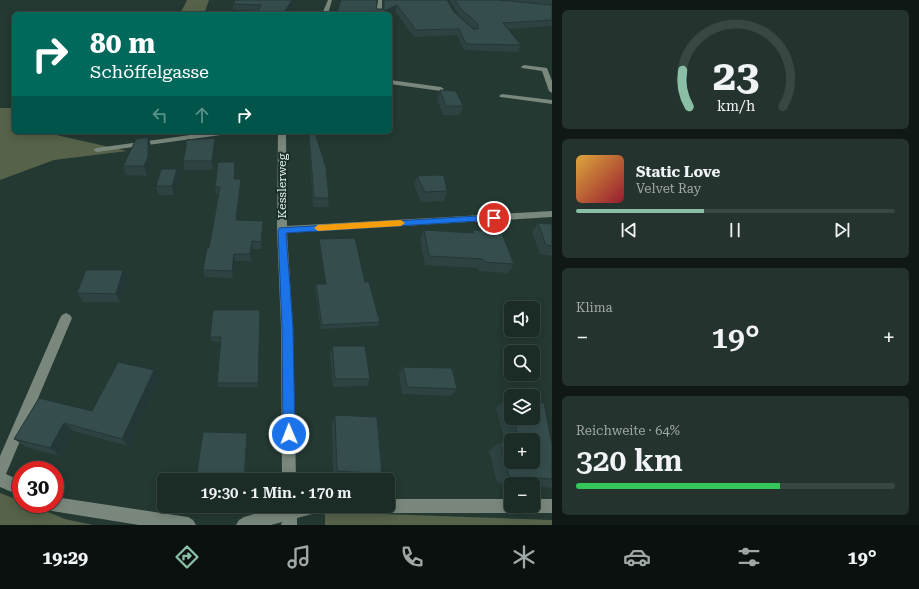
<!DOCTYPE html>
<html lang="de">
<head>
<meta charset="utf-8">
<style>
	body { margin:0; font-family:"Roboto Serif",serif; background:#24332e; color:#f1f3f6; height:100vh; display:flex; flex-direction:column; font-size:15px; white-space:nowrap }
	* { box-sizing:border-box; margin:0 }
	p { font-size:13px; color:#a0a7a7 }
	.icon { flex:none; width:22px; height:22px; fill:none; stroke:currentColor; stroke-width:2; stroke-linecap:round; stroke-linejoin:round }
	.map { position:relative; flex:1; overflow:hidden }
	.details { display:flex; flex-direction:column; gap:10px; padding:10px; background:#0f1815; width:367px }
	.details>* { flex:none }
	.guide { position:absolute; left:12px; top:12px; width:380px; height:122px; border-radius:6px; box-shadow:0 2px 10px #0003,0 0 0 1px #394743; background:#00695c; color:#fff; overflow:hidden }
	.controls { position:absolute; left:504px; top:301px; display:grid; gap:8px }
	.controls a { display:grid; place-items:center; width:36px; height:36px; border-radius:6px; background:#1b2b26; box-shadow:0 2px 10px #0003,0 0 0 1px #394743; font-size:20px }
	.speed { position:absolute; left:12px; top:461px; display:flex; gap:8px; font-size:20px; font-weight:700; text-align:center }
	.speed>* { display:grid; place-content:center; width:52px; height:52px; border-radius:50%; background:#1b2b26; box-shadow:0 2px 10px #0003,0 0 0 1px #394743; line-height:1 }
	.speed .limit { border:6px solid #d22; background:#fff; color:#111 }
	.pin { position:absolute; display:grid; place-items:center; width:34px; height:34px; color:#fff; margin:-17px; border:2px solid #fff; border-radius:50%; box-shadow:0 1px 4px #0007 }
	.me { position:absolute; width:44px; margin:-22px; rotate:359deg; stroke-linejoin:round; filter:drop-shadow(0 0 3px #0008) }
	.turn { display:flex; align-items:center; gap:14px; height:84px; padding:0 12px; font-size:18px }
	.turn .icon { width:52px; height:52px; stroke-width:2.5 }
	.turn b { display:block; font-size:28px; line-height:34px }
	.lanes { display:flex; align-items:center; height:38px; padding:0 12px; background:#0003; justify-content:center; gap:20px; direction:ltr }
	.lanes .off { opacity:.35 }
	.big { font-size:30px; font-weight:600; line-height:1.1 }
	.details .card { flex:1; display:flex; flex-direction:column; justify-content:center; gap:6px; min-width:0; padding:0 14px; border-radius:6px; background:#24332e }
	.details .dial { align-items:center; gap:0 }
	.dial svg { height:104px; overflow:visible; fill:none; stroke:#394743; stroke-width:7; stroke-linecap:round; text-anchor:middle }
	.dial text { fill:#f1f3f6; stroke:none }
	.song { display:flex; align-items:center; gap:12px }
	.cover { width:48px; height:48px; border-radius:6px; background:linear-gradient(135deg,hsl(40 70% 55%),hsl(350 70% 35%)) }
	.played { height:4px; border-radius:2px; background:linear-gradient(90deg,#8abfa5 40%,#394743 40%) }
	.keys { display:flex; justify-content:space-around; direction:ltr }
	.heat { display:flex; justify-content:space-between; align-items:center; font-size:22px; direction:ltr }
	.charge { height:6px; border-radius:3px; background:linear-gradient(90deg,#34c759 64%,#394743 0) }
	.trip { position:absolute; left:157px; top:473px; width:238px; height:40px; border-radius:6px; background:#1b2b26; box-shadow:0 2px 10px #0003,0 0 0 1px #394743; font-weight:600; line-height:40px; text-align:center }
	.menu { display:flex; height:64px; justify-content:space-around; align-items:center; background:#0b110f; color:#a0a7a7 }
	.menu .icon { width:28px; height:28px }
	.menu .on { color:#8abfa5 }
	.menu b { font-size:18px; color:#f1f3f6 }
	main { display:flex; flex:1; min-height:0 }
	.map>svg:first-child { display:block }
	.green { fill:#566249 }
	.lines { fill:none; stroke-linecap:round; stroke-linejoin:round }
	.minor { fill:#79877c; fill-rule:evenodd }
	.wall { fill:#2e4242; fill-rule:evenodd }
	.shaded-wall { fill:#253636 }
	.building { fill:#354d4d; stroke:#253636 }
	.route { fill:#1a73e8; stroke:#114b97 }
	.slow { fill:#f59e0b }
	.labels { text-anchor:middle; dominant-baseline:central; stroke-width:4; stroke-linejoin:round; paint-order:stroke }
	.street-label { font-size:12px; fill:#e4f1ec; stroke:#1a2f28 }
</style>
</head>
<body>
<main>
<div class="map">
<svg width="552" height="525" viewBox="0 0 552 525">
	<rect width="100%" height="100%" fill="#243932"/>
	<g class="green">
		<polygon points="187,0 209,0 204,14 180,14"/>
		<polygon points="0,108 14,108 14,132 43,132 127,151 54,160 0,180"/>
		<polygon points="0,493 21,501 21,504 28,504 65,519 93,525 0,525"/>
		<polygon points="325,512 552,520 552,525 325,525"/>
	</g>
	<g class="lines">
		<g class="minor">
			<polygon points="328,0 332,0 328,14 322,14"/>
			<polygon points="378,0 382,0 382,14 376,14"/>
			<polygon points="524,65 547,68 552,81 552,93 549,91 542,71 522,68 521,67"/>
			<polygon points="390,80 441,87 444,89 441,91 390,84"/>
			<polygon points="502,94 552,100 552,104 500,97 499,96"/>
			<polygon points="212,132 232,132 228,134 97,152 93,150 97,148"/>
			<polygon points="278,132 286,132 287,226 552,211 552,217 287,233 293,327 296,480 282,480 281,327 277,230"/>
			<polygon points="66,313 70,315 72,318 6,474 21,481 21,496 0,487 0,456 60,318 62,315"/>
			<polygon points="55,497 188,517 193,520 196,525 139,525 52,511 47,509 45,504 55,504"/>
			<polygon points="388,499 511,499 511,506 533,506 533,499 552,499 552,513 316,513 297,518 297,525 281,525 282,522 271,525 236,525 239,520 244,517 283,506 388,506"/>
		</g>
	</g>
	<g class="wall">
		<polygon points="235,0 296,0 287,14 256,14 257,11 233,10 233,4"/>
		<polygon points="383,0 447,0 454,12 473,29 474,29 458,14 450,1 450,0 552,0 552,26 508,29 521,45 518,52 464,50 457,35 414,37 395,11 389,14 337,14 337,12 376,9 383,9"/>
		<polygon points="440,90 463,106 460,115 443,115 437,99"/>
		<polygon points="140,132 151,132 151,139 149,139 151,146 151,166 147,176 126,175 123,166 141,138"/>
		<polygon points="309,134 329,198 328,207 313,207 309,143"/>
		<polygon points="217,147 213,170 185,170 183,161"/>
		<polygon points="177,169 179,178 174,195 158,195 156,186"/>
		<polygon points="236,169 235,179 241,186 237,220 263,228 262,249 252,249 251,261 235,261 233,278 205,277 203,270 209,248 218,194 216,194 215,187"/>
		<polygon points="417,176 447,191 444,201 421,202 414,185"/>
		<polygon points="538,223 552,224 552,256 540,254 532,232"/>
		<polygon points="424,230 471,233 473,230 514,264 508,273 479,271 477,268 425,265 420,239"/>
		<polygon points="319,239 365,282 380,322 378,326 321,329 315,289 316,284 325,284 319,244"/>
		<polygon points="127,279 120,302 83,302 77,293"/>
		<polygon points="260,310 258,387 218,387 217,383 221,342 211,341 210,337"/>
		<polygon points="332,346 370,379 367,386 333,387 330,354"/>
		<polygon points="403,367 457,389 451,396 402,394 399,374"/>
		<polygon points="159,380 129,446 73,431 60,456 26,447 14,439 92,411"/>
		<path d="M507,397L511,398V418H533L552,445V488L533,486V484H511L497,483L489,451L500,442L505,443L496,408ZM511,440H533L511,462Z"/>
		<polygon points="335,415 382,474 378,480 358,480 333,478 332,425"/>
	</g>
	<g class="shaded-wall">
		<polygon points="292,0 296,0 287,14 283,14"/>
		<polygon points="397,5 395,11 389,14 378,14"/>
		<polygon points="140,132 151,132 151,139 149,139 151,146 151,166 147,176 144,166 142,140"/>
		<polygon points="215,138 217,147 213,170 212,161"/>
		<polygon points="235,162 236,169 234,186 234,179"/>
		<polygon points="177,169 179,178 174,195 172,186"/>
		<polygon points="241,179 241,186 236,227 236,220"/>
		<polygon points="263,221 263,228 262,249 261,242"/>
		<polygon points="252,241 252,249 251,261 250,254"/>
		<polygon points="234,254 235,261 233,278 232,271"/>
		<polygon points="123,270 127,279 120,302 116,294"/>
		<polygon points="154,370 159,380 129,446 122,439"/>
		<polygon points="64,423 73,431 60,456 50,448"/>
		<polygon points="247,433 248,439 246,480 244,480"/>
	</g>
	<g class="building">
		<polygon points="235,0 292,0 283,14 256,14 261,5 233,4"/>
		<polygon points="341,0 377,0 376,9 384,9 384,0 447,0 454,12 473,29 478,29 478,24 460,8 455,0 499,0 552,5 552,20 503,23 521,45 466,44 459,29 416,30 397,5 378,14 343,14 337,12"/>
		<polygon points="440,90 456,91 463,106 446,106"/>
		<polygon points="315,133 326,167 329,198 314,198 309,134"/>
		<polygon points="148,137 148,157 144,166 123,166 136,139"/>
		<polygon points="215,138 212,161 183,161 186,148 186,140"/>
		<polygon points="218,162 235,162 234,179 241,179 236,220 263,221 261,242 252,241 250,254 234,254 232,271 203,270 207,248 209,248 220,187 215,187"/>
		<polygon points="161,169 177,169 172,186 156,186"/>
		<polygon points="439,175 444,176 447,191 425,192 417,176"/>
		<polygon points="538,223 552,224 552,246 546,245"/>
		<polygon points="424,230 474,233 473,230 501,231 514,264 484,262 483,259 429,256"/>
		<polygon points="355,238 365,282 369,282 380,322 322,325 316,284 326,284 319,239"/>
		<polygon points="86,270 123,270 116,294 77,293"/>
		<polygon points="213,310 260,310 258,383 217,383 221,337 210,337"/>
		<polygon points="332,346 365,346 370,379 335,379"/>
		<polygon points="118,362 154,370 122,439 64,423 50,448 14,439 39,398 92,411"/>
		<polygon points="403,367 452,368 457,389 407,387"/>
		<polygon points="507,397 511,398 511,411"/>
		<polygon points="533,401 544,403 552,445 552,479 509,476 500,442 511,443 511,462 533,462 533,440 519,440 513,418 533,418"/>
		<polygon points="335,415 377,417 382,474 337,471"/>
		<polygon points="203,432 247,433 244,480 196,479"/>
	</g>
	<polygon class="route" points="494,215 499,218 494,220 286,233 293,327 295,434 293,438 289,440 284,438 283,434 282,327 278,230 279,228"/>
	<polygon class="slow" points="401,220 405,223 401,226 318,231 314,228 318,225"/>
	<g class="labels">
		<g class="street-label">
			<text transform="translate(282 186) rotate(-90)">Kesslerweg</text>
		</g>
	</g>
</svg>
<div class="controls">
<a><svg class="icon" aria-label="sound" viewBox="0 0 24 24"><path d="M4 9h4l5-4v14l-5-4H4zM17 9q2 3 0 6"/></svg></a>
<a><svg class="icon" aria-label="search" viewBox="0 0 24 24"><circle cx="10" cy="10" r="6"/><path d="M15 15l6 6"/></svg></a>
<a><svg class="icon" aria-label="layers" viewBox="0 0 24 24"><path d="M12 4l9 5-9 5-9-5zM3 14l9 5 9-5"/></svg></a>
<a>+</a>
<a>−</a>
</div>
<div class="speed"><div class="limit">30</div></div>
<div class="pin" style="left:494px;top:218px;background:#d93025"><svg class="icon" aria-label="arrive" viewBox="0 0 24 24"><path d="M6 21V4h12l-3 4 3 4H6"/></svg></div>
<svg class="me" style="left:289px;top:434px" viewBox="-20 -20 40 40"><circle r="17" fill="#1a73e8" stroke="#fff" stroke-width="3"/><path d="M0-11L8 9 0 5-8 9z" fill="#fff"/></svg>
<div class="trip">19:30 · 1 Min. · 170 m</div>
<div class="guide">
<div class="turn"><svg class="icon" aria-label="right" viewBox="0 0 24 24"><path d="M7 20v-9h11M14 6l5 5-5 5"/></svg><div><b>80 m</b>Schöffelgasse</div></div>
<div class="lanes"><svg class="icon off" aria-label="left" viewBox="0 0 24 24"><path d="M17 20v-9H6M10 6l-5 5 5 5"/></svg><svg class="icon off" aria-label="ahead" viewBox="0 0 24 24"><path d="M12 20V5M6 11l6-6 6 6"/></svg><svg class="icon" aria-label="right" viewBox="0 0 24 24"><path d="M7 20v-9h11M14 6l5 5-5 5"/></svg></div>
</div>
</div>
<section class="details">
<div class="card dial"><svg viewBox="0 0 100 80">
<path d="M14 69A42 42 0 1 1 86 69"/>
<path d="M14 69A42 42 0 0 1 9 41" stroke="#8abfa5"/>
<text x="50" y="56" font-size="32" font-weight="700">23</text>
<text x="50" y="72" font-size="11">km/h</text>
</svg></div>
<div class="card">
<div class="song"><i class="cover"></i><div><b>Static Love</b><p>Velvet Ray</p></div></div>
<div class="played"></div>
<div class="keys"><svg class="icon" aria-label="previous" viewBox="0 0 24 24"><path d="M18 5L8 12l10 7zM5 5v14"/></svg><svg class="icon" aria-label="pause" viewBox="0 0 24 24"><path d="M8 5v14M16 5v14"/></svg><svg class="icon" aria-label="next" viewBox="0 0 24 24"><path d="M6 5l10 7-10 7zM19 5v14"/></svg></div>
</div>
<div class="card"><p>Klima</p>
<div class="heat"><a>−</a><b class="big">19°</b><a>+</a></div>
</div>
<div class="card"><p>Reichweite · 64%</p><b class="big">320 km</b><div class="charge"></div></div>
</section>
</main>
<nav class="menu">
<b>19:29</b>
<svg class="icon on" aria-label="directions" viewBox="0 0 24 24"><path d="M12 3l9 9-9 9-9-9zM9 14v-3h6M13 9l2 2-2 2"/></svg>
<svg class="icon" aria-label="music" viewBox="0 0 24 24"><path d="M9 18V5l10-2v13"/><circle cx="6" cy="18" r="3"/><circle cx="16" cy="16" r="3"/></svg>
<svg class="icon" aria-label="phone" viewBox="0 0 24 24"><path d="M5 4h4l2 5-3 2q2 4 5 5l2-3 5 2v4C11 20 4 13 5 4z"/></svg>
<svg class="icon" aria-label="climate" viewBox="0 0 24 24"><path d="M12 3v18M4 7l16 10M4 17L20 7"/></svg>
<svg class="icon" aria-label="car" viewBox="0 0 24 24"><path d="M5 17H2v-5l4-1 3-4h7l3 4 3 1v5h-3M9 17h6M6 11h13"/><circle cx="7" cy="17" r="2"/><circle cx="17" cy="17" r="2"/></svg>
<svg class="icon" aria-label="filters" viewBox="0 0 24 24"><path d="M4 7h16M4 17h16"/><circle cx="9" cy="7" r="2"/><circle cx="15" cy="17" r="2"/></svg>
<b>19°</b>
</nav>
</body>
</html>
